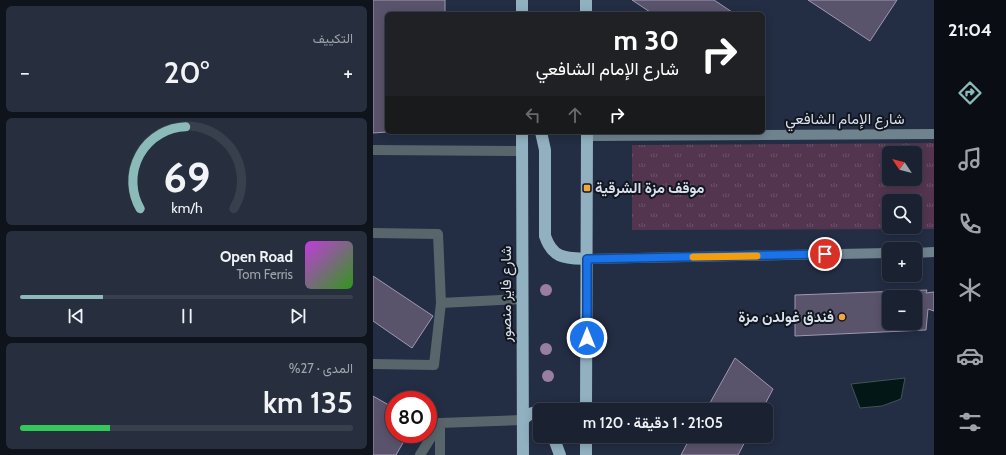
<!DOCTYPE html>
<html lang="ar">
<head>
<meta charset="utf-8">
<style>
	body { margin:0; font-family:Cabin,Vazirmatn,sans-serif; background:#272f3e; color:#f1f3f6; direction:rtl; height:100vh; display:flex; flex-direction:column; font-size:15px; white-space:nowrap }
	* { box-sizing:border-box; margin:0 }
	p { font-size:13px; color:#9fa4ac }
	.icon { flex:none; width:22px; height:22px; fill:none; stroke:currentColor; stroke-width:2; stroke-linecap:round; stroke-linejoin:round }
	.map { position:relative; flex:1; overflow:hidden; direction:ltr }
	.side { display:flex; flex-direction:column; gap:6px; padding:6px; background:#0e131c; width:373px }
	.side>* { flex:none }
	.guide { position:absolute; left:12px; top:12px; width:380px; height:122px; border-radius:6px; box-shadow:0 2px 10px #0003,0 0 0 1px #383f4d; direction:rtl; background:#202124; color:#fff; overflow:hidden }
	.needle { width:26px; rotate:305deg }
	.controls { position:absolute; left:509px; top:146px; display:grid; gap:8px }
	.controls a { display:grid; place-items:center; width:40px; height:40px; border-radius:6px; background:#1a2232; box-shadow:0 2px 10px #0003,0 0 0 1px #383f4d; font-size:20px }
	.speed { position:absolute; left:12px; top:391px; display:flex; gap:8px; font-size:20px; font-weight:700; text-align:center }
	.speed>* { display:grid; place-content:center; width:52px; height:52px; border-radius:50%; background:#1a2232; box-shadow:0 2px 10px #0003,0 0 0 1px #383f4d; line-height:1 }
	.speed .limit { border:6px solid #d22; background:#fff; color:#111 }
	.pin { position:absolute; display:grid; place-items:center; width:34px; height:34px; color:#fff; margin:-17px; border:2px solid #fff; border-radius:50%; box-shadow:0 1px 4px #0007 }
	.me { position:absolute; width:44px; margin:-22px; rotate:0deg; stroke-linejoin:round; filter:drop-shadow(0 0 3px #0008) }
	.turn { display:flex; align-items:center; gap:14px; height:84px; padding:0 20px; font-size:18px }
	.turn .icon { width:52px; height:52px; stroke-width:2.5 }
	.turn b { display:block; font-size:28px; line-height:34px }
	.lanes { display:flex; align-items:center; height:38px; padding:0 20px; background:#0003; justify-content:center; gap:20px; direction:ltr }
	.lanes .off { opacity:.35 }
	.big { font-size:30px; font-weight:600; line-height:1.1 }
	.side .tile { flex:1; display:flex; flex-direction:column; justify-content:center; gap:6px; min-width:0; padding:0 14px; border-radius:6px; background:#272f3e }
	.side .dial { align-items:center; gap:0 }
	.dial svg { height:104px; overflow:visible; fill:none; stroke:#383f4d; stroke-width:7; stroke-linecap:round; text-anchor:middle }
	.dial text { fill:#f1f3f6; stroke:none }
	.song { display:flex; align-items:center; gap:12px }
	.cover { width:48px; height:48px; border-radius:6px; background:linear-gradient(135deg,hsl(290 70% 55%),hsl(110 70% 35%)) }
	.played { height:4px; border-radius:2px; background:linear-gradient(90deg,#8bbbb9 25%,#383f4d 25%) }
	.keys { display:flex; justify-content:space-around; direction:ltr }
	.heat { display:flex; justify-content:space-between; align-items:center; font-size:22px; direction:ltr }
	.charge { height:6px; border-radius:3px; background:linear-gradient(90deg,#34c759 27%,#383f4d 0) }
	.trip { position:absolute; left:160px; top:403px; width:240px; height:40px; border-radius:6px; background:#1a2232; box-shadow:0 2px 10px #0003,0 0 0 1px #383f4d; font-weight:600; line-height:40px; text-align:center; direction:rtl }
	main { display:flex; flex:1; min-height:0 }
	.menu { display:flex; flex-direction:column; width:72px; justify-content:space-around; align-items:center; background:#0a0e14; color:#9fa4ac }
	.menu .icon { width:28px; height:28px }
	.menu .selected { color:#8bbbb9 }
	.menu b { font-size:18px; color:#f1f3f6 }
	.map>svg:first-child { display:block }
	.park { fill:url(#park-tufts); fill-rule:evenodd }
	.water { fill:#041717; stroke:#445357 }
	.building { fill:#5a536c; stroke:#9f97b3; fill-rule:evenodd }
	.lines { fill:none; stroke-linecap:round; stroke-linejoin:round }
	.lane { stroke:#58656b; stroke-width:10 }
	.street { stroke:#58656b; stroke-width:10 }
	.secondary { stroke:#6f838e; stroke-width:10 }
	.highway { stroke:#91b0c0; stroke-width:12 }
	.tree { fill:#997ea3 }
	.route-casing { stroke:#114b97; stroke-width:10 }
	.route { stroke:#1a73e8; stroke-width:7 }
	.slow { stroke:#f59e0b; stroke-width:7 }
	.poi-dot { fill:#f1a63f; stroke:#11161f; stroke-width:1.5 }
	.labels { text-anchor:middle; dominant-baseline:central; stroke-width:4; stroke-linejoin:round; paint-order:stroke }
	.street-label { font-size:15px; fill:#d8dfed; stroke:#11161f }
	.poi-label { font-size:15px; font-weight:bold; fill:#d8dfed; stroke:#11161f; text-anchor:start }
</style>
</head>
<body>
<main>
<nav class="menu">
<b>21:04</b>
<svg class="icon selected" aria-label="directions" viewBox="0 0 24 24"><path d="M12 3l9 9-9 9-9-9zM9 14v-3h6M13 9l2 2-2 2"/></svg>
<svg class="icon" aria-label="music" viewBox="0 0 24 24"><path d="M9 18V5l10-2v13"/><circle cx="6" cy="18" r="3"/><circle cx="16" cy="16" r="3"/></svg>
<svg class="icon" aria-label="phone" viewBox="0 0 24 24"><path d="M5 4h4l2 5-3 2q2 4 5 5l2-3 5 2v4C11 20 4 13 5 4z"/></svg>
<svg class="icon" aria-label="climate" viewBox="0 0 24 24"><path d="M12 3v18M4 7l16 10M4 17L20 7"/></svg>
<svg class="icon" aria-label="car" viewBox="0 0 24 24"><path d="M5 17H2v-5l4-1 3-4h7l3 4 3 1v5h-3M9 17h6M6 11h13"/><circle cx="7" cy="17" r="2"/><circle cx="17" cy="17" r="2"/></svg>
<svg class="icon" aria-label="filters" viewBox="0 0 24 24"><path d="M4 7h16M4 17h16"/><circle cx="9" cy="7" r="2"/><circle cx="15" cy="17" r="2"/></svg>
</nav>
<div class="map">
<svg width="561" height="455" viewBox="0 0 561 455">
	<defs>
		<pattern id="park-tufts" width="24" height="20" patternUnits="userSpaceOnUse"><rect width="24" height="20" fill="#543550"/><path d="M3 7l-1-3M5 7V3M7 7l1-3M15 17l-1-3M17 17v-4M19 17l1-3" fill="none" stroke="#6c526a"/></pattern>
	</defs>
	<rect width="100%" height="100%" fill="#232d43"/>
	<path class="park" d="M561,143V229L259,230V145ZM516,153H542V179H516ZM516,201H542V227H516Z"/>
	<polygon class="water" points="532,378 528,399 509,406 487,408 478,384"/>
	<g class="building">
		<polygon points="0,0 72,0 72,14 14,14 14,132 0,133"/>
		<polygon points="259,0 341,0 362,14 280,14"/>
		<polygon points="435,0 524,0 497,41"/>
		<polygon points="0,276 60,316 39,348 0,321"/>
		<path d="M554,290L553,293L561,292V311L555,309L553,330L422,336V295ZM516,297H542V323H516Z"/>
		<polygon points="362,358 400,389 389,410 333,410"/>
		<polygon points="0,396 21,408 21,434 35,434 23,455 0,455"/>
		<polygon points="318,436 375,436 365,455 308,455"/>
	</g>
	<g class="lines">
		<g class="lane">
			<polyline points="0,233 65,234 68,303 149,299"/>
			<polyline points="0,364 61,365 68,303"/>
			<polyline points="47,455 67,423"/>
			<polyline points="67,455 67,423 150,420"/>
		</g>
		<polyline class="street" points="0,150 149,151"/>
		<g class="secondary">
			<polyline points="214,136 561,134"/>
			<polyline points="542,253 561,252"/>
			<polyline points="214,259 516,253"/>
		</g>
		<g class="highway">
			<polyline points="149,0 149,14"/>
			<polyline points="213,0 213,14"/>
			<polyline points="149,132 150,455"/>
			<path d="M168,132L172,150V236C180,259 192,258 214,259"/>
			<polyline points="213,410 214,132"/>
			<path d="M150,420C155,414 159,412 167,412"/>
			<polyline points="180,436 187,455"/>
			<polyline points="213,436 213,455"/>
		</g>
	</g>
	<g class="tree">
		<circle cx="173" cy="290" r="6"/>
		<circle cx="173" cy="349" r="6"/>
		<circle cx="175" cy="376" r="6"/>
	</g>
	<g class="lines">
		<g class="route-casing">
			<polyline id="route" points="214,338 214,259 452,254"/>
		</g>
		<use href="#route" class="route"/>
		<polyline class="slow" points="320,257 384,256"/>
	</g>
	<g class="poi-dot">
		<rect x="210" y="184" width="8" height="8" rx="2"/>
		<circle cx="469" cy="317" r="4"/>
	</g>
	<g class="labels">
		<g class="street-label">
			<text x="472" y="119">شارع الإمام الشافعي</text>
			<text transform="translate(133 294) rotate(-90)">شارع فايز منصور</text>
		</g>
		<g class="poi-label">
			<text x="222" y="188">موقف مزة الشرقية</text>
			<text x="461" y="317" text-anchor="end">فندق غولدن مزة</text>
		</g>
	</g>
</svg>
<div class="controls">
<a><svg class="needle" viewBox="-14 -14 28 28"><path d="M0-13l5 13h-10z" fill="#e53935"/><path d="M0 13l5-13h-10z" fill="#9fa4ac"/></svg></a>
<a><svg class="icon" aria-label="search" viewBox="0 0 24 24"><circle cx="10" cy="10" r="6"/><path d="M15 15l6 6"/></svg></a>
<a>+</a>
<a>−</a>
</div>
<div class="speed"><div class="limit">80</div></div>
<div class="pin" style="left:452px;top:254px;background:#d93025"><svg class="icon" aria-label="arrive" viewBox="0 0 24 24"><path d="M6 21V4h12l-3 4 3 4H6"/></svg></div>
<svg class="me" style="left:214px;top:338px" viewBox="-20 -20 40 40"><circle r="17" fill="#1a73e8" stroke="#fff" stroke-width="3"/><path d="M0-11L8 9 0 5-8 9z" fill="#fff"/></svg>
<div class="trip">21:05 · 1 دقيقة · 120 m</div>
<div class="guide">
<div class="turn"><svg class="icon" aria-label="right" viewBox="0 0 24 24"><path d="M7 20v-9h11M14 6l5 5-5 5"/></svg><div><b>30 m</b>شارع الإمام الشافعي</div></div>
<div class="lanes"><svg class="icon off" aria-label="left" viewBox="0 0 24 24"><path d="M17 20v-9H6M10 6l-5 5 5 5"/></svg><svg class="icon off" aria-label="ahead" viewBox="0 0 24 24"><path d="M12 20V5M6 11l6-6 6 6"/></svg><svg class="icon" aria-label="right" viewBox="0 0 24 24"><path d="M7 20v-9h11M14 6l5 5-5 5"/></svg></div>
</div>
</div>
<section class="side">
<div class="tile"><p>التكييف</p>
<div class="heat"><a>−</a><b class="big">20°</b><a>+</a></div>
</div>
<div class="tile dial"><svg viewBox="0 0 100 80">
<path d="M14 69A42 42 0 1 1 86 69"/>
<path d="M14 69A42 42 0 0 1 49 6" stroke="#8bbbb9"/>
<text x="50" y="56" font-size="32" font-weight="700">69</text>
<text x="50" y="72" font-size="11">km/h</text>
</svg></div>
<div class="tile">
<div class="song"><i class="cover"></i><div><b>Open Road</b><p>Tom Ferris</p></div></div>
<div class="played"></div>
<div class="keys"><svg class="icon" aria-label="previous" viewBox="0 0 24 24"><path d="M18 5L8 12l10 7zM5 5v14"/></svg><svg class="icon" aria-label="pause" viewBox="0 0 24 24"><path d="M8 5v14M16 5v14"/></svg><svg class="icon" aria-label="next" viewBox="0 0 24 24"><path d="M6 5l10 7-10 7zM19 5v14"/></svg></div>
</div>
<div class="tile"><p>المدى · 27%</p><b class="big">135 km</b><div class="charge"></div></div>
</section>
</main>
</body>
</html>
